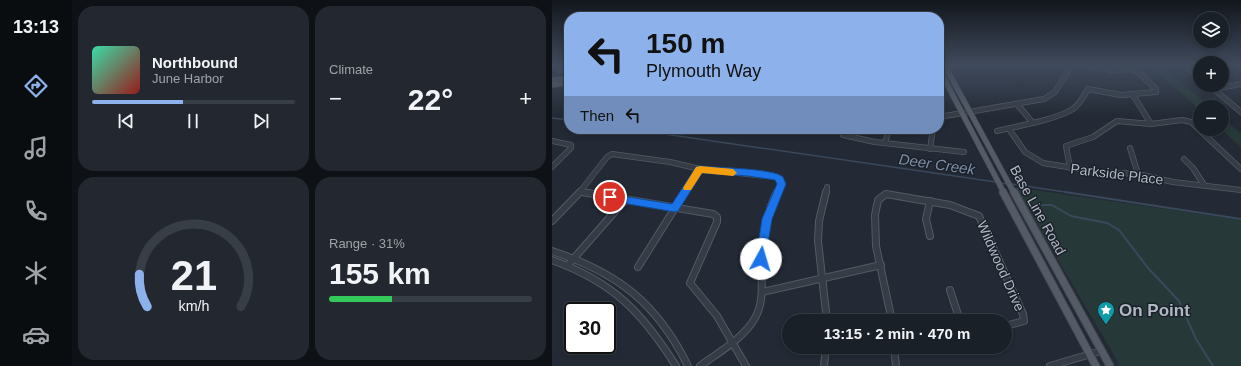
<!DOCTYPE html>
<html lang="en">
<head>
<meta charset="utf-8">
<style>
	body { margin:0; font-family:Helvetica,sans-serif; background:#232830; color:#f1f3f6; height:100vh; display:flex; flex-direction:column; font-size:15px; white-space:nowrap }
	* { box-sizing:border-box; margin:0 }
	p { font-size:13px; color:#9fa3a8 }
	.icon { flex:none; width:22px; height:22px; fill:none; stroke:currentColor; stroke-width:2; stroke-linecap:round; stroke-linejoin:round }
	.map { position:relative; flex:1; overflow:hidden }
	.sheet { display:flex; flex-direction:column; gap:6px; padding:6px; background:#0e1216; width:480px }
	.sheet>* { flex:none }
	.banner { position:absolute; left:12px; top:12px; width:380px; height:122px; border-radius:16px; box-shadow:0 2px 6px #0003,0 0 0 1px #383e45; background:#8db1ea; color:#111; overflow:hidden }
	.tools { position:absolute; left:641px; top:12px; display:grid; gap:8px }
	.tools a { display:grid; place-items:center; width:36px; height:36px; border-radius:50%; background:#1a2028; box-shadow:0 2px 6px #0003,0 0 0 1px #383e45; font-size:20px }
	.speed { position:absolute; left:12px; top:302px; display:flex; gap:8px; font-size:20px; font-weight:700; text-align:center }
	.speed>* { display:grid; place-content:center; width:52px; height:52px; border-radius:50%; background:#1a2028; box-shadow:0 2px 6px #0003,0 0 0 1px #383e45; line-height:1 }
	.speed .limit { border:2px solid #111; border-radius:6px; background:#fff; color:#111 }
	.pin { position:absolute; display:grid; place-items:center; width:34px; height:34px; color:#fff; margin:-17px; border:2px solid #fff; border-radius:50%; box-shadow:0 1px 4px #0007 }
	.me { position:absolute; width:44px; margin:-22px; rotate:6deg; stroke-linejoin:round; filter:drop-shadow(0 0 3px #0008) }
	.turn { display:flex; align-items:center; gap:14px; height:84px; padding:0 16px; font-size:18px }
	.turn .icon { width:52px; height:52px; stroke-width:2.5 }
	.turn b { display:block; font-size:28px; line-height:34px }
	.then { display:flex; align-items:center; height:38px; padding:0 16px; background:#0003; gap:8px; font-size:15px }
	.big { font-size:30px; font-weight:700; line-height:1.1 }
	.sheet .card { flex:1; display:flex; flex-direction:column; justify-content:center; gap:6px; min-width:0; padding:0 14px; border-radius:16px; background:#232830 }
	.sheet .dial { align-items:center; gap:0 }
	.dial svg { height:104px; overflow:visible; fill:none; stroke:#383e45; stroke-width:7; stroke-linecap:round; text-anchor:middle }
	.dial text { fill:#f1f3f6; stroke:none }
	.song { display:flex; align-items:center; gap:12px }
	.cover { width:48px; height:48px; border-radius:6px; background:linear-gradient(135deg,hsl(160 70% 55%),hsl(0 70% 35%)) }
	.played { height:4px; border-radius:2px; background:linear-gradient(90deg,#8db1ea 45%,#383e45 45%) }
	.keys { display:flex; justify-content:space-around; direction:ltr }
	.heat { display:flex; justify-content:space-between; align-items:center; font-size:22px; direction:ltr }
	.charge { height:6px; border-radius:3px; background:linear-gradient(90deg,#34c759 31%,#383e45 0) }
	.sheet .tiles { flex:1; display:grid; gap:6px; grid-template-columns:repeat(2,1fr) }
	.trip { position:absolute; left:230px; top:314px; width:230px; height:40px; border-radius:20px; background:#1a2028; box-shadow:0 2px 6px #0003,0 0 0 1px #383e45; font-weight:700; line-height:40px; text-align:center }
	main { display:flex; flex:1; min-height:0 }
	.dock { display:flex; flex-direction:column; width:72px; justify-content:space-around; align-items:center; background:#0a0d10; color:#9fa3a8 }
	.dock .icon { width:28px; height:28px }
	.dock .selected { color:#8db1ea }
	.dock b { font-size:18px; color:#f1f3f6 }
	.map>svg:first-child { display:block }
	.green { fill:#273838 }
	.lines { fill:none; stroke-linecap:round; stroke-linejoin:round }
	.stream-far1 { stroke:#3a485c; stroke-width:1.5 }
	.stream { stroke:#3a485c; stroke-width:2 }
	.minor-far1-casing { stroke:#535a63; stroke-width:6 }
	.minor-casing { stroke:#535a63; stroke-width:8 }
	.major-far1-casing { stroke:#3f454f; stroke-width:6 }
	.major-casing { stroke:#3f454f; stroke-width:9 }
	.minor-far1 { stroke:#363c46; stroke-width:4.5 }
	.minor { stroke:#363c46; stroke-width:6 }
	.major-far1 { stroke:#545b66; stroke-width:5 }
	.major { stroke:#545b66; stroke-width:7 }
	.route { fill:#1a73e8; stroke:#114b97 }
	.slow { fill:#f59e0b }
	.labels { text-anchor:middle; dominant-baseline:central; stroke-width:3; stroke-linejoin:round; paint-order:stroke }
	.street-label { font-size:14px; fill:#b0b7c2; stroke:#1b212a }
	.water-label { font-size:15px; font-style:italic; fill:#7c8ea7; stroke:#1b212a }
	.near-poi-label { font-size:17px; font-weight:bold; fill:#b0b7c2; stroke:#1b212a; text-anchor:start }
</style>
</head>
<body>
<main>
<nav class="dock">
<b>13:13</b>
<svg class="icon selected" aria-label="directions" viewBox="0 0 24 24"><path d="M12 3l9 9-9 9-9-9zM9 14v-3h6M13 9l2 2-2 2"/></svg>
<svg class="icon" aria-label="music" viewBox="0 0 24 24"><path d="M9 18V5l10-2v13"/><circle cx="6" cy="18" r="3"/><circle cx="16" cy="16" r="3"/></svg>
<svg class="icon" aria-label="phone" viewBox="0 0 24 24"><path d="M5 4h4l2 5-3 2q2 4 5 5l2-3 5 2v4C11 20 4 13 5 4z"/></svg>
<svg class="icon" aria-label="climate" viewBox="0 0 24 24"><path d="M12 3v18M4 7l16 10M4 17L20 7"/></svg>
<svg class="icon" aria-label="car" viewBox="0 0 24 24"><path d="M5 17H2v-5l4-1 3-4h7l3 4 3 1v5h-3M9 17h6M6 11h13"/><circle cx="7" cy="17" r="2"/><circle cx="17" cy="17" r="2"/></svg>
</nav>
<section class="sheet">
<div class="tiles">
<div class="card">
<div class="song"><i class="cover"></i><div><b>Northbound</b><p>June Harbor</p></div></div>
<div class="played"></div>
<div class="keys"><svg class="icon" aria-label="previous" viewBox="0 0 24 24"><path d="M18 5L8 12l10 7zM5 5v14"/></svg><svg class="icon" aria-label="pause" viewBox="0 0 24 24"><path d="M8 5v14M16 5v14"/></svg><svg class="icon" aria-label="next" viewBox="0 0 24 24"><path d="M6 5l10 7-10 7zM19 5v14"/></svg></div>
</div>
<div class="card"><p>Climate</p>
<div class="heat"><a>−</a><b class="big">22°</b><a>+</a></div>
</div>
<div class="card dial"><svg viewBox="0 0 100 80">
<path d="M14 69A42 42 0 1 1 86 69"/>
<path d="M14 69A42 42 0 0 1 8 44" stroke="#8db1ea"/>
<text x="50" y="56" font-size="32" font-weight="700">21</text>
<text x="50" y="72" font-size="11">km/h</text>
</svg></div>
<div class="card"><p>Range · 31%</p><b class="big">155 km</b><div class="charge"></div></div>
</div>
</section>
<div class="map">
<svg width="689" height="366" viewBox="0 0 689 366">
	<rect width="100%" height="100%" fill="#232a35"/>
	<g class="green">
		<polygon points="598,66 610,66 658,107 648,107 648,110"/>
		<polygon points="670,117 689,134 689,147 669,129"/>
		<polygon points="463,187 689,220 689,366 567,366 565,360"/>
	</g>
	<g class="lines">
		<g class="stream-far1">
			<polyline points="0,118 17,120"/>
			<polyline points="78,129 444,182"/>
			<polyline points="448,183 456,184"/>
			<polyline points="459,184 520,193"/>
		</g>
		<g class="stream">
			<polyline points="513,192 689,219"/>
			<polyline points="486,205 500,205 519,216 555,223 567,230 596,268 627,301 644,339 661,366"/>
		</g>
		<g class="minor-far1-casing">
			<g id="minor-far1">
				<polyline points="634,66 648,78"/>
				<polyline points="8,71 10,66"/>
				<polyline points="657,85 689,112"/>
				<polyline points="662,89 689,84"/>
				<polyline points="581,95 599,124"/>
				<polyline points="465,104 480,122"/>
				<polyline points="387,117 492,99 503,92 519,66"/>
				<polyline points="232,129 240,129"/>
				<polyline points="292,129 291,135 323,142 412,152"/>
				<polyline points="457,129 473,152 491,163 546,172 586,174 621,182 689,190"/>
				<path d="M445,131C466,126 503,120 521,109C528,104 532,96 536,89L569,95L604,92V89L586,72L580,69L559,70L538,66"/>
				<polyline points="0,141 19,145 19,148 0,167"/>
				<polyline points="333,143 337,129"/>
				<polyline points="578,148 586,174"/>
				<polyline points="378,149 381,129"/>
				<polyline points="632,159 641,168 652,185"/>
				<polyline points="518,168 514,146 541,137 565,121 599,124 630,120 639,122 689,169"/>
				<polyline points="28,192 36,193"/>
				<polyline points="27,193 55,157 60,154 118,162 148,169 225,177 228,179 229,184 224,193"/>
				<polyline points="133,193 148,169"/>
				<polyline points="274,193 275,187"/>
			</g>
		</g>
		<g class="minor-casing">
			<g id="minor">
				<polyline points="30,192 161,214 165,217 165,222 138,283 165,316 194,366"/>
				<polyline points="274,192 267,221 266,241 275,321"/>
				<polyline points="378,201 374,219 378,236"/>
				<polyline points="0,221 28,192"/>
				<path d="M0,251C66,273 105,303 136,366"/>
				<path d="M0,260C61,282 90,312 124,366"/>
				<polyline points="16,265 73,200"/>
				<polyline points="86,267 133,192"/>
				<polyline points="398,290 408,321"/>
				<polyline points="210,292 329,265"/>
				<polyline points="340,321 324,246 323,215 326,200 334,194 398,205 427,216 471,314 472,321 453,326"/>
				<polyline points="342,347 344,366"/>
				<path d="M148,366C167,352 191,339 203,318C213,301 209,279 209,261C210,237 214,214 225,192"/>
				<polyline points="272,366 274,347"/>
				<polyline points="498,366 549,351"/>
			</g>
		</g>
		<g class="major-far1-casing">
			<g id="major-far1">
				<polyline points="393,66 462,193"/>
				<polyline points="387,69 452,193"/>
				<polyline points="0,80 17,78"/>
				<polyline points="0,85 17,83"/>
			</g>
		</g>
		<g class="major-casing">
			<g id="major">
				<polyline points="451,192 544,366"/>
				<polyline points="462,192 558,366"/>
			</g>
		</g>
		<use href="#minor-far1" class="minor-far1"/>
		<use href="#minor" class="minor"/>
		<use href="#major-far1" class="major-far1"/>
		<use href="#major" class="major"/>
	</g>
	<linearGradient id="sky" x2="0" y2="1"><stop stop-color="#13171d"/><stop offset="0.56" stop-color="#3f4a5c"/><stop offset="1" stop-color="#3f4a5c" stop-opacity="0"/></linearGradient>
	<rect width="689" height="117" fill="url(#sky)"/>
	<path class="route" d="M148,166C164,168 221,168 231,177L234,184L220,219L213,262L209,264L206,262L204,259L210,219L225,184L223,180L196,176L150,173L126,211L123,212L58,201L53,197L58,194L120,204L144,167Z"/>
	<polygon class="slow" points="148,166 181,169 185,173 181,176 150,173 139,190 132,190 131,188 144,167"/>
	<defs>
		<g id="sight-pin" transform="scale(0.9)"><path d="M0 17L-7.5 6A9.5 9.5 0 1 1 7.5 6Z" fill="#0f9aa8" stroke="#1b212a"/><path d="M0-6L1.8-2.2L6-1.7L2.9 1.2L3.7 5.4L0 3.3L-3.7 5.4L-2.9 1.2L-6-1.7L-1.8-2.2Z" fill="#fff"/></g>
	</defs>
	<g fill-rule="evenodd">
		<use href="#sight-pin" x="554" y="310"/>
	</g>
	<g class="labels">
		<g class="street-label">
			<text transform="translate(565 174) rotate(7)">Parkside Place</text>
			<text transform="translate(486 210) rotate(61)">Base Line Road</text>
			<text transform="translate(449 266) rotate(66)">Wildwood Drive</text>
		</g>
		<g class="water-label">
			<text transform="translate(385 164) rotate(8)">Deer Creek</text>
		</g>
		<g class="near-poi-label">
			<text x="567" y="310">On Point</text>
		</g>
	</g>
</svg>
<div class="tools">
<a><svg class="icon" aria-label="layers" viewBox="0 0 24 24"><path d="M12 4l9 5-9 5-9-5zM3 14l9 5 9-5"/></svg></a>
<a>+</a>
<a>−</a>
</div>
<div class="speed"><div class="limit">30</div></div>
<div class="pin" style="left:58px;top:197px;background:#d93025"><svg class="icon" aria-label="arrive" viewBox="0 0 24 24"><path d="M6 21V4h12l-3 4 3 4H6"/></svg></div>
<svg class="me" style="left:209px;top:259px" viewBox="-20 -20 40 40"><circle r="19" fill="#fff"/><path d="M0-13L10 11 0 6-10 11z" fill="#1a73e8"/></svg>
<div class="trip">13:15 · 2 min · 470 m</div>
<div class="banner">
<div class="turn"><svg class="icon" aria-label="left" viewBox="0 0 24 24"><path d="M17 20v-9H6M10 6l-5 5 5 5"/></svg><div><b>150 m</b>Plymouth Way</div></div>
<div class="then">Then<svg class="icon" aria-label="left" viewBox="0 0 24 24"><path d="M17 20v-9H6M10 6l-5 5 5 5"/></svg></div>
</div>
</div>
</main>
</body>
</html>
